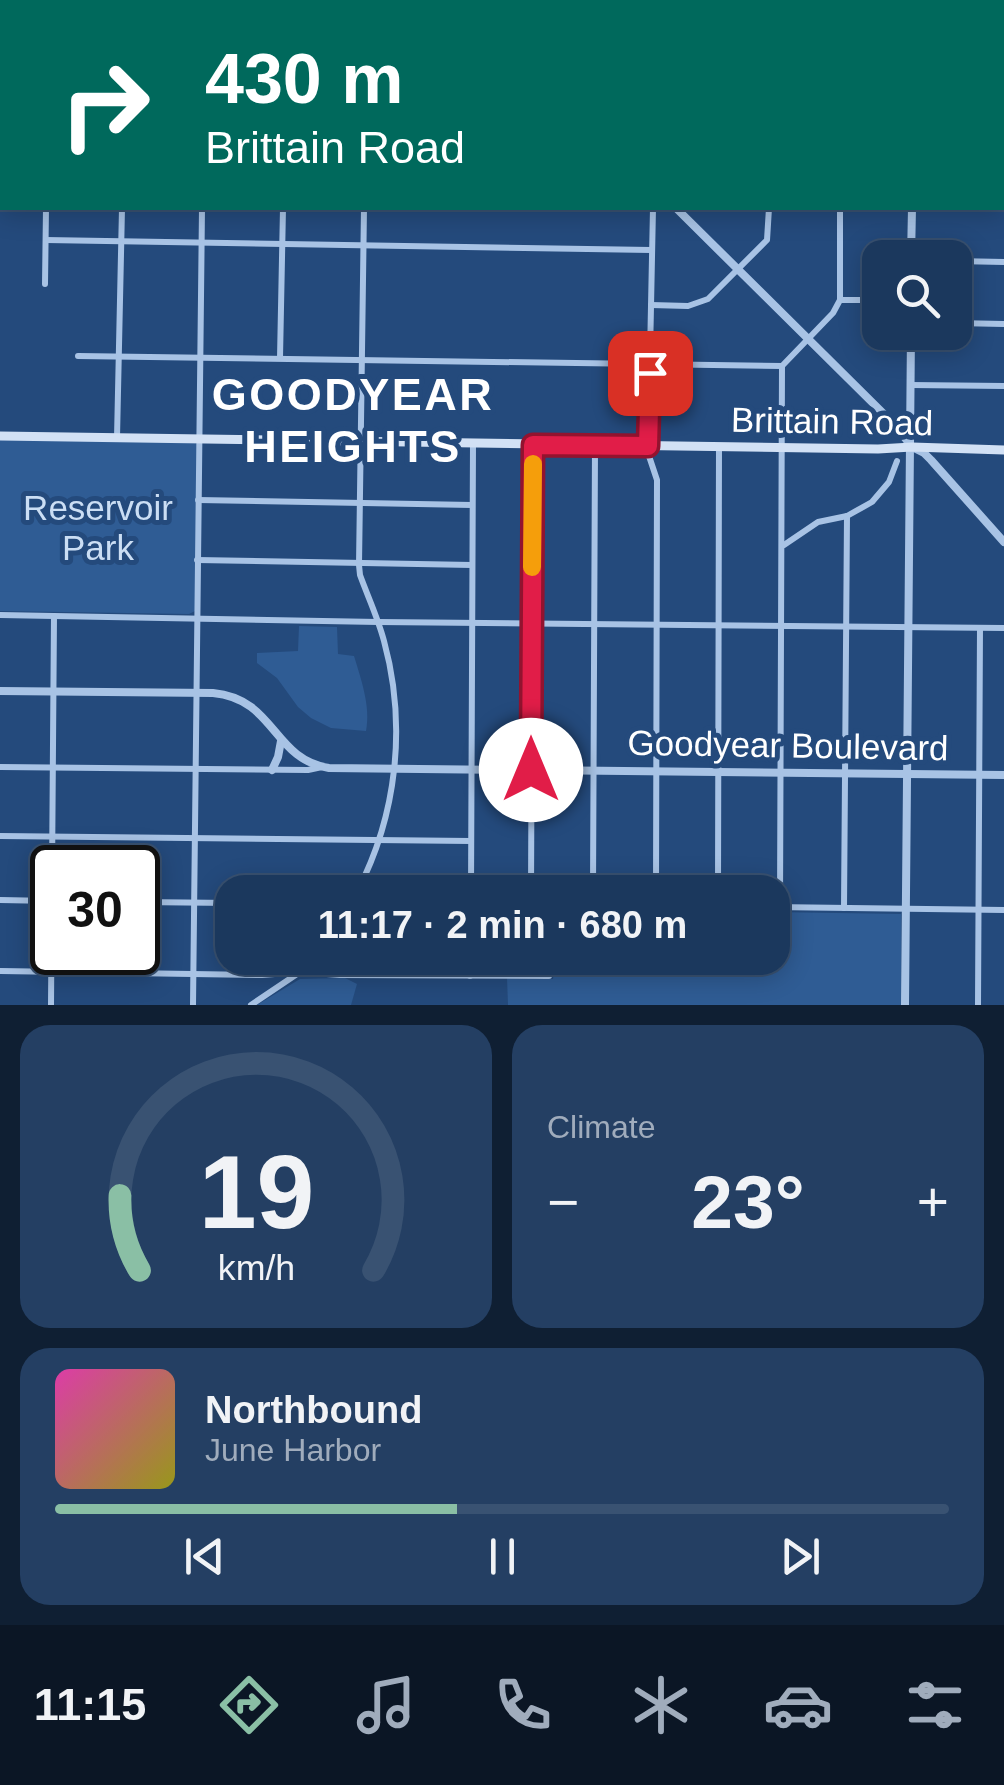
<!DOCTYPE html>
<html lang="en">
<head>
<meta charset="utf-8">
<style>
	body { margin:0; font-family:Helvetica,sans-serif; background:#243f63; color:#f1f3f6; height:100vh; display:flex; flex-direction:column; font-size:38px; white-space:nowrap }
	* { box-sizing:border-box; margin:0 }
	p { font-size:32px; color:#a0acbc }
	.icon { flex:none; width:55px; height:55px; fill:none; stroke:currentColor; stroke-width:2; stroke-linecap:round; stroke-linejoin:round }
	.map { position:relative; height:1005px; overflow:hidden }
	.details { display:flex; flex-direction:column; gap:20px; padding:20px; background:#0f1f33; flex:1 }
	.details>* { flex:none }
	.top-card { position:absolute; left:0px; top:0px; width:1005px; height:210px; box-shadow:0 5px 25px #0003,0 0 0 2px #395272; background:#00695c; color:#fff; overflow:hidden }
	.controls { position:absolute; left:862px; top:240px; display:grid; gap:20px }
	.controls a { display:grid; place-items:center; width:110px; height:110px; border-radius:20px; background:#1b385d; box-shadow:0 5px 25px #0003,0 0 0 2px #395272; font-size:50px }
	.speed { position:absolute; left:30px; top:845px; display:flex; gap:20px; font-size:50px; font-weight:700; text-align:center }
	.speed>* { display:grid; place-content:center; width:130px; height:130px; border-radius:50%; background:#1b385d; box-shadow:0 5px 25px #0003,0 0 0 2px #395272; line-height:1 }
	.speed .limit { border:5px solid #111; border-radius:15px; background:#fff; color:#111 }
	.pin { position:absolute; display:grid; place-items:center; width:85px; height:85px; color:#fff; margin:-42px; border-radius:20px; box-shadow:0 5px 15px #0006 }
	.me { position:absolute; width:110px; margin:-55px; rotate:0deg; stroke-linejoin:round; filter:drop-shadow(0 0 8px #0008) }
	.turn { display:flex; align-items:center; gap:35px; height:210px; padding:0 40px; font-size:45px }
	.turn .icon { width:130px; height:130px; stroke-width:2.5 }
	.turn b { display:block; font-size:70px; line-height:85px }
	.big { font-size:75px; font-weight:700; line-height:1.1 }
	.details .card { flex:1; display:flex; flex-direction:column; justify-content:center; gap:15px; min-width:0; padding:0 35px; border-radius:30px; background:#243f63 }
	.details .dial { align-items:center; gap:0 }
	.dial svg { height:260px; overflow:visible; fill:none; stroke:#395272; stroke-width:7; stroke-linecap:round; text-anchor:middle }
	.dial text { fill:#f1f3f6; stroke:none }
	.song { display:flex; align-items:center; gap:30px }
	.cover { width:120px; height:120px; border-radius:15px; background:linear-gradient(135deg,hsl(320 70% 55%),hsl(60 70% 35%)) }
	.played { height:10px; border-radius:5px; background:linear-gradient(90deg,#8abfa5 45%,#395272 45%) }
	.keys { display:flex; justify-content:space-around; direction:ltr }
	.heat { display:flex; justify-content:space-between; align-items:center; font-size:55px; direction:ltr }
	.details .tiles { flex:1; display:grid; gap:20px; grid-template-columns:1fr 1fr }
	.card:last-child { grid-column:span 2 }
	.trip { position:absolute; left:215px; top:875px; width:575px; height:100px; border-radius:30px; background:#1b385d; box-shadow:0 5px 25px #0003,0 0 0 2px #395272; font-weight:700; line-height:100px; text-align:center }
	.menu { display:flex; height:160px; justify-content:space-around; align-items:center; background:#0b1625; color:#a0acbc }
	.menu .icon { width:70px; height:70px }
	.menu .active { color:#8abfa5 }
	.menu b { font-size:45px; color:#f1f3f6 }
	.map>svg:first-child { display:block }
	.green { fill:#2f5c94 }
	.lines { fill:none; stroke-linecap:round; stroke-linejoin:round }
	.minor { stroke:#a8c3e5; stroke-width:6 }
	.tertiary { stroke:#a8c3e5; stroke-width:8 }
	.secondary { stroke:#d2e1f5; stroke-width:9 }
	.route-casing { stroke:#92132f; stroke-width:25 }
	.route { stroke:#e11d48; stroke-width:18 }
	.slow { stroke:#f59e0b; stroke-width:18 }
	.labels { text-anchor:middle; dominant-baseline:central; stroke-width:10; stroke-linejoin:round; paint-order:stroke }
	.street-label { font-size:35px; fill:#fff; stroke:#244a7c }
	.park-label { font-size:35px; fill:#cbdef4; stroke:#244a7c }
	.district-label { font-size:45px; font-weight:bold; letter-spacing:2.5px; fill:#fff; stroke:#244a7c }
</style>
</head>
<body>
<div class="map">
<svg width="1004" height="1005" viewBox="0 0 1004 1005">
	<rect width="100%" height="100%" fill="#244a7c"/>
	<g class="green">
		<polygon points="0,439 194,442 197,444 195,611 189,614 0,611"/>
		<path d="M299,626L337,627L338,654L354,656C361,679 371,707 366,731L331,728L311,718L298,707L277,678L257,663V653L298,651Z"/>
		<path d="M773,912L901,914V1005H508L507,978L553,979L556,961L560,958H613C631,982 633,971 650,958H772Z"/>
		<polygon points="345,978 357,984 351,1005 257,1005 300,979"/>
	</g>
	<g class="lines">
		<g class="minor">
			<polyline points="927,0 1004,2"/>
			<polyline points="48,2 48,0"/>
			<polyline points="125,2 125,0"/>
			<polyline points="206,2 206,0"/>
			<polyline points="287,2 287,0"/>
			<polyline points="367,2 367,0"/>
			<polyline points="445,2 446,0"/>
			<polyline points="493,2 495,0"/>
			<polyline points="610,2 611,0"/>
			<polyline points="691,2 691,0"/>
			<polyline points="772,2 772,0"/>
			<polyline points="0,31 2,31"/>
			<polyline points="1002,75 1004,75"/>
			<polyline points="1002,137 1004,137"/>
			<polyline points="0,152 2,152"/>
			<polyline points="1002,200 1004,200"/>
			<polyline points="653,208 648,453 657,480 656,892"/>
			<polyline points="840,208 840,300"/>
			<polyline points="46,240 651,250"/>
			<polyline points="955,261 1004,262"/>
			<polyline points="45,284 46,208"/>
			<polyline points="840,300 880,300"/>
			<polyline points="651,305 688,306 708,299 767,240 769,208"/>
			<polyline points="955,323 1004,324"/>
			<polyline points="78,356 782,366 833,313 840,300"/>
			<polyline points="280,358 283,208"/>
			<polyline points="910,385 1004,386"/>
			<polyline points="117,438 122,208"/>
			<polyline points="198,500 472,505"/>
			<polyline points="784,545 818,522 847,516 872,502 889,482 897,461"/>
			<polyline points="197,560 472,565"/>
			<polyline points="0,615 378,622 1004,628"/>
			<polyline points="0,767 308,770 322,767"/>
			<polyline points="0,836 471,841"/>
			<path d="M357,892C397,815 407,725 384,641C378,618 368,597 360,575L359,565L364,208"/>
			<polyline points="471,892 473,444"/>
			<polyline points="531,892 533,445"/>
			<polyline points="593,892 595,446"/>
			<polyline points="718,892 719,447"/>
			<polyline points="0,900 52,901"/>
			<polyline points="138,902 232,903"/>
			<polyline points="772,907 1004,910"/>
			<polyline points="780,907 782,366"/>
			<polyline points="844,908 847,516"/>
			<polyline points="0,971 262,975 300,972 340,975 549,976"/>
			<polyline points="470,976 470,958"/>
			<polyline points="51,1005 54,616"/>
			<polyline points="193,1005 202,208"/>
			<polyline points="251,1005 300,972 312,958"/>
			<polyline points="978,1005 980,628"/>
		</g>
		<g class="tertiary">
			<polyline points="466,0 468,2"/>
			<polyline points="914,2 914,0"/>
			<polyline points="676,208 895,425 912,447 924,453 931,460 1004,542"/>
			<polyline points="911,258 912,208"/>
			<path d="M0,691L213,693C276,699 272,759 329,768L1004,775"/>
			<polyline points="272,770 278,757 281,741"/>
			<polyline points="905,1005 911,332"/>
		</g>
		<polyline class="secondary" points="0,436 878,449 912,447 1004,450"/>
	</g>
	<g class="lines">
		<g class="route-casing">
			<polyline id="route" points="531,770 533,445 648,446 650,373"/>
		</g>
		<use href="#route" class="route"/>
		<polyline class="slow" points="532,567 533,464"/>
	</g>
	<g class="labels">
		<g class="street-label">
			<text transform="translate(832 421) rotate(1)">Brittain Road</text>
			<text transform="translate(788 745) rotate(1)">Goodyear Boulevard</text>
		</g>
		<g class="park-label">
			<text x="98" y="507">Reservoir<tspan x="98" dy="40">Park</tspan></text>
		</g>
		<g class="district-label">
			<text x="353" y="394">GOODYEAR<tspan x="353" dy="52">HEIGHTS</tspan></text>
		</g>
	</g>
</svg>
<div class="controls">
<a><svg class="icon" aria-label="search" viewBox="0 0 24 24"><circle cx="10" cy="10" r="6"/><path d="M15 15l6 6"/></svg></a>
</div>
<div class="speed"><div class="limit">30</div></div>
<div class="pin" style="left:650px;top:373px;background:#d93025"><svg class="icon" aria-label="arrive" viewBox="0 0 24 24"><path d="M6 21V4h12l-3 4 3 4H6"/></svg></div>
<svg class="me" style="left:531px;top:770px" viewBox="-20 -20 40 40"><circle r="19" fill="#fff"/><path d="M0-13L10 11 0 6-10 11z" fill="#e11d48"/></svg>
<div class="trip">11:17 · 2 min · 680 m</div>
<div class="top-card">
<div class="turn"><svg class="icon" aria-label="right" viewBox="0 0 24 24"><path d="M7 20v-9h11M14 6l5 5-5 5"/></svg><div><b>430 m</b>Brittain Road</div></div>
</div>
</div>
<section class="details">
<div class="tiles">
<div class="card dial"><svg viewBox="0 0 100 80">
<path d="M14 69A42 42 0 1 1 86 69"/>
<path d="M14 69A42 42 0 0 1 8 46" stroke="#8abfa5"/>
<text x="50" y="56" font-size="32" font-weight="700">19</text>
<text x="50" y="72" font-size="11">km/h</text>
</svg></div>
<div class="card"><p>Climate</p>
<div class="heat"><a>−</a><b class="big">23°</b><a>+</a></div>
</div>
<div class="card">
<div class="song"><i class="cover"></i><div><b>Northbound</b><p>June Harbor</p></div></div>
<div class="played"></div>
<div class="keys"><svg class="icon" aria-label="previous" viewBox="0 0 24 24"><path d="M18 5L8 12l10 7zM5 5v14"/></svg><svg class="icon" aria-label="pause" viewBox="0 0 24 24"><path d="M8 5v14M16 5v14"/></svg><svg class="icon" aria-label="next" viewBox="0 0 24 24"><path d="M6 5l10 7-10 7zM19 5v14"/></svg></div>
</div>
</div>
</section>
<nav class="menu">
<b>11:15</b>
<svg class="icon active" aria-label="directions" viewBox="0 0 24 24"><path d="M12 3l9 9-9 9-9-9zM9 14v-3h6M13 9l2 2-2 2"/></svg>
<svg class="icon" aria-label="music" viewBox="0 0 24 24"><path d="M9 18V5l10-2v13"/><circle cx="6" cy="18" r="3"/><circle cx="16" cy="16" r="3"/></svg>
<svg class="icon" aria-label="phone" viewBox="0 0 24 24"><path d="M5 4h4l2 5-3 2q2 4 5 5l2-3 5 2v4C11 20 4 13 5 4z"/></svg>
<svg class="icon" aria-label="climate" viewBox="0 0 24 24"><path d="M12 3v18M4 7l16 10M4 17L20 7"/></svg>
<svg class="icon" aria-label="car" viewBox="0 0 24 24"><path d="M5 17H2v-5l4-1 3-4h7l3 4 3 1v5h-3M9 17h6M6 11h13"/><circle cx="7" cy="17" r="2"/><circle cx="17" cy="17" r="2"/></svg>
<svg class="icon" aria-label="filters" viewBox="0 0 24 24"><path d="M4 7h16M4 17h16"/><circle cx="9" cy="7" r="2"/><circle cx="15" cy="17" r="2"/></svg>
</nav>
</body>
</html>
